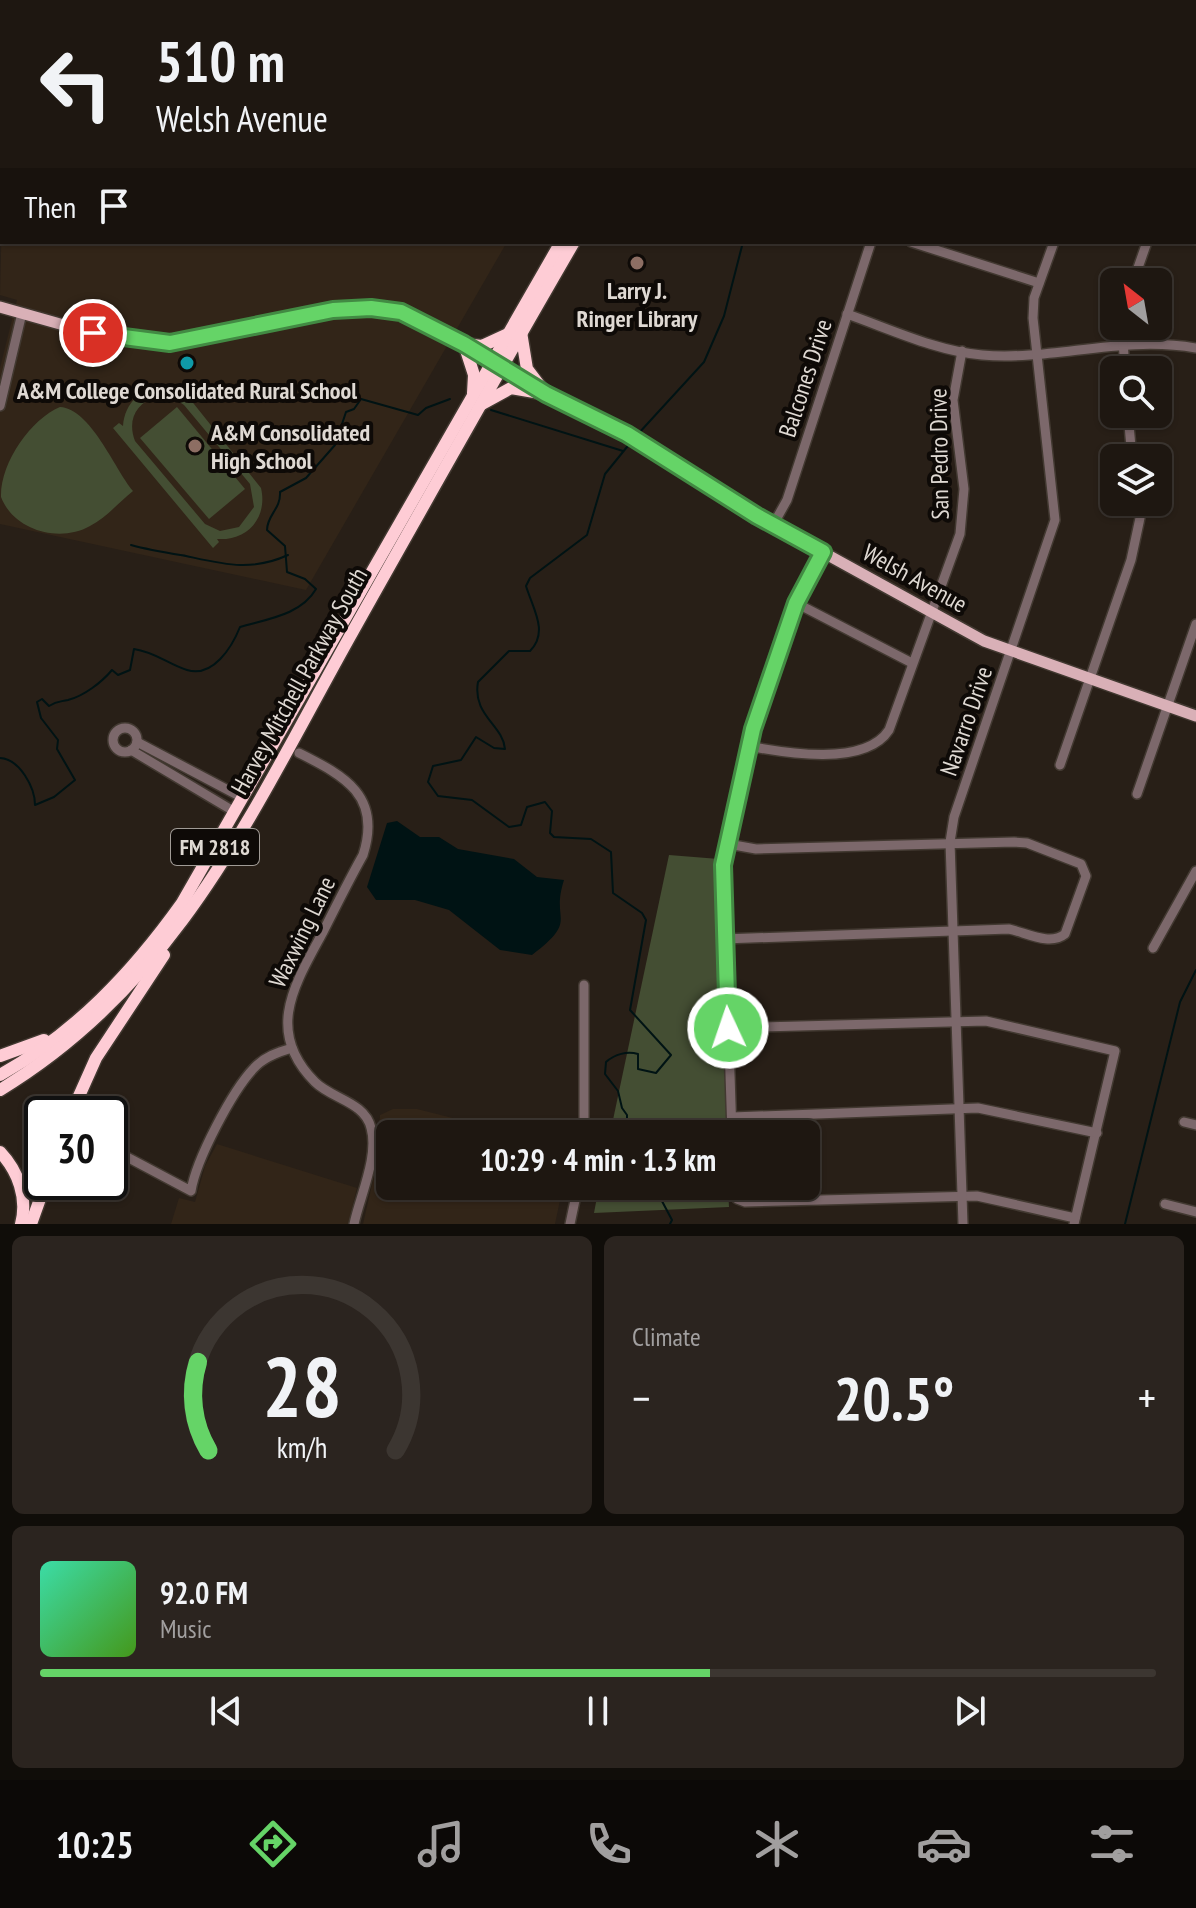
<!DOCTYPE html>
<html lang="en">
<head>
<meta charset="utf-8">
<style>
	body { margin:0; font-family:"PT Sans Narrow",sans-serif; background:#2b241f; color:#f1f3f6; height:100vh; display:flex; flex-direction:column; font-size:30px; white-space:nowrap }
	* { box-sizing:border-box; margin:0 }
	p { font-size:26px; color:#a19f9f }
	.icon { flex:none; width:44px; height:44px; fill:none; stroke:currentColor; stroke-width:2; stroke-linecap:round; stroke-linejoin:round }
	.map { position:relative; height:1224px; overflow:hidden }
	.sheet { display:flex; flex-direction:column; gap:12px; padding:12px; background:#100d09; flex:1 }
	.sheet>* { flex:none }
	.banner { position:absolute; left:0px; top:0px; width:1196px; height:244px; box-shadow:0 2px 6px #0004,0 0 0 2px #3c3631; background:#1e1711; color:#f1f3f6; overflow:hidden }
	.needle { width:52px; rotate:329deg }
	.tools { position:absolute; left:1100px; top:268px; display:grid; gap:16px }
	.tools a { display:grid; place-items:center; width:72px; height:72px; border-radius:12px; background:#1e1711; box-shadow:0 2px 6px #0004,0 0 0 2px #3c3631; font-size:40px }
	.speed { position:absolute; left:24px; top:1096px; display:flex; gap:16px; font-size:40px; font-weight:700; text-align:center }
	.speed>* { display:grid; place-content:center; width:104px; height:104px; border-radius:50%; background:#1e1711; box-shadow:0 2px 6px #0004,0 0 0 2px #3c3631; line-height:1 }
	.speed .limit { border:4px solid #111; border-radius:12px; background:#fff; color:#111 }
	.pin { position:absolute; display:grid; place-items:center; width:68px; height:68px; color:#fff; margin:-34px; border:4px solid #fff; border-radius:50%; box-shadow:0 2px 8px #0007 }
	.me { position:absolute; width:88px; margin:-44px; rotate:357deg; stroke-linejoin:round; filter:drop-shadow(0 0 6px #0008) }
	.turn { display:flex; align-items:center; gap:28px; height:168px; padding:0 24px; font-size:36px }
	.turn .icon { width:104px; height:104px; stroke-width:2.5 }
	.turn b { display:block; font-size:56px; line-height:68px }
	.then { display:flex; align-items:center; height:76px; padding:0 24px; background:#0003; gap:16px; font-size:30px }
	.big { font-size:60px; font-weight:800; line-height:1.1 }
	.sheet .card { flex:1; display:flex; flex-direction:column; justify-content:center; gap:12px; min-width:0; padding:0 28px; border-radius:12px; background:#2b241f }
	.sheet .dial { align-items:center; gap:0 }
	.dial svg { height:208px; overflow:visible; fill:none; stroke:#3c3631; stroke-width:7; stroke-linecap:round; text-anchor:middle }
	.dial text { fill:#f1f3f6; stroke:none }
	.song { display:flex; align-items:center; gap:24px }
	.cover { width:96px; height:96px; border-radius:12px; background:linear-gradient(135deg,hsl(160 70% 55%),hsl(100 70% 35%)) }
	.played { height:8px; border-radius:4px; background:linear-gradient(90deg,#65d467 60%,#3c3631 60%) }
	.keys { display:flex; justify-content:space-around; direction:ltr }
	.heat { display:flex; justify-content:space-between; align-items:center; font-size:44px; direction:ltr }
	.sheet .tiles { flex:1; display:grid; gap:12px; grid-template-columns:1fr 1fr }
	.card:last-child { grid-column:span 2 }
	.trip { position:absolute; left:376px; top:1120px; width:444px; height:80px; border-radius:12px; background:#1e1711; box-shadow:0 2px 6px #0004,0 0 0 2px #3c3631; font-weight:800; line-height:80px; text-align:center }
	.tab-bar { display:flex; height:128px; justify-content:space-around; align-items:center; background:#0c0907; color:#a19f9f }
	.tab-bar .icon { width:56px; height:56px }
	.tab-bar .on { color:#65d467 }
	.tab-bar b { font-size:36px; color:#f1f3f6 }
	.map>svg:first-child { display:block }
	.built { fill:#322518 }
	.green { fill:#444e33; fill-rule:evenodd }
	.water { fill:#001314 }
	.lines { fill:none; stroke-linecap:round; stroke-linejoin:round }
	.stream { stroke:#001314; stroke-width:2 }
	.minor-casing { stroke:#423931; stroke-width:12 }
	.major-casing { stroke:#423931; stroke-width:14 }
	.highway-casing { stroke:#423931; stroke-width:15 }
	.minor { stroke:#7c686b; stroke-width:9 }
	.major { stroke:#d9b0b7; stroke-width:11 }
	.highway { stroke:#feccd5; stroke-width:12 }
	.route-casing { stroke:#428a43; stroke-width:20 }
	.route { stroke:#65d467; stroke-width:14 }
	.education-dot { fill:#8d6e63; stroke:#0e0a07; stroke-width:3 }
	.culture-dot { fill:#0f9aa8; stroke:#0e0a07; stroke-width:3 }
	.labels { text-anchor:middle; dominant-baseline:central; stroke-width:8; stroke-linejoin:round; paint-order:stroke }
	.shield { fill:#0e0a07; stroke:#a09b96; stroke-width:2 }
	.shield-label { font-size:22px; font-weight:bold; fill:#dfd9d3 }
	.poi-label { font-size:24px; font-weight:bold; fill:#dfd9d3; stroke:#0e0a07 }
	.street-label { font-size:24px; fill:#dfd9d3; stroke:#0e0a07 }
</style>
</head>
<body>
<div class="map">
<svg width="1196" height="1224" viewBox="0 0 1196 1224">
	<rect width="100%" height="100%" fill="#281f17"/>
	<g class="built">
		<polygon points="2,213 2,242 507,242 306,590 0,524 0,368 17,300 0,295"/>
		<polygon points="393,1109 417,1109 516,1134 390,1134 390,1186 563,1186 555,1224 363,1224 377,1163 380,1115"/>
		<polygon points="217,1144 357,1188 348,1224 171,1224 179,1198 195,1202 205,1166"/>
	</g>
	<g class="green">
		<path d="M165,388L190,399L261,488C268,518 247,541 217,539L219,542L213,548L113,428L119,423L123,426C125,402 141,388 165,388ZM157,396L172,397L184,405L250,484L254,507L239,527L220,531L205,524L135,441C127,420 136,403 157,396Z"/>
		<path d="M60,407C91,409 114,468 133,491C119,502 106,518 90,526C60,543 14,531 1,497C0,463 31,419 60,407Z"/>
		<polygon points="177,407 245,489 209,519 140,438"/>
		<polygon points="669,855 719,859 727,1134 610,1134"/>
		<polygon points="599,1186 728,1186 729,1207 594,1213"/>
	</g>
	<path class="water" d="M397,821L420,837H439L458,849L514,859L537,877L564,880C550,923 580,918 532,955L500,950L449,910L415,900H376L367,887L387,823Z"/>
	<g class="lines">
		<g class="stream">
			<polyline points="776,0 777,2"/>
			<polyline points="491,410 623,451"/>
			<polyline points="638,434 704,362 724,316 743,242"/>
			<path d="M131,545C149,550 168,553 186,556C223,564 251,572 288,555"/>
			<path d="M0,758C20,759 35,788 35,805L54,797L75,780L57,749L58,740L41,718L37,702L42,699L49,706C57,701 59,702 68,700C84,696 102,682 112,670L118,675L130,670L134,649C155,652 168,664 187,670C213,678 232,647 240,627C267,619 301,615 316,589L305,579L287,572L285,546L267,530C267,515 281,509 280,492L306,478L335,445L346,412L354,409L361,399L418,415L426,408L450,399"/>
			<path d="M627,1134V1115L622,1108L618,1091L605,1074L606,1062C615,1054 627,1051 638,1054V1069L656,1073L671,1055L630,1010L646,920L642,913L613,893L611,852L591,839L554,837L550,833L552,811L545,802L527,807L521,825L509,827L472,800L438,796L428,782L433,766L461,760L476,737L494,748L505,749C503,725 472,715 478,682L509,651H530C549,632 533,609 526,586L530,578L587,535L605,474L631,442"/>
			<polyline points="654,1186 672,1220 670,1224"/>
			<polyline points="1125,1224 1180,1002 1196,970"/>
		</g>
		<g class="minor-casing">
			<g id="minor">
				<polyline points="212,0 215,2"/>
				<polyline points="1108,0 1112,2"/>
				<polyline points="59,2 60,0"/>
				<polyline points="263,2 265,0"/>
				<polyline points="410,2 410,0"/>
				<polyline points="978,2 980,0"/>
				<polyline points="0,17 2,18"/>
				<polyline points="1194,24 1196,21"/>
				<polyline points="1194,38 1196,39"/>
				<polyline points="0,128 2,129"/>
				<polyline points="0,186 2,179"/>
				<polyline points="911,242 1039,283"/>
				<polyline points="1133,282 1147,242"/>
				<path d="M847,314C890,329 936,351 982,355C1053,361 1121,335 1196,348"/>
				<polyline points="1122,326 1125,370"/>
				<polyline points="0,406 22,313"/>
				<polyline points="1128,414 1132,458"/>
				<polyline points="773,525 787,500 871,242"/>
				<polyline points="796,603 912,663"/>
				<circle cx="125" cy="740" r="12"/>
				<polyline points="137,742 243,798"/>
				<path d="M748,746C785,753 865,767 889,730L960,534L964,489L953,400L962,351"/>
				<polyline points="131,750 235,812"/>
				<path d="M299,753C345,776 382,796 363,855C349,880 336,906 323,932C295,984 264,1031 315,1082C332,1099 365,1102 371,1128C379,1156 360,1196 354,1224"/>
				<polyline points="1060,765 1131,560 1140,518 1138,502"/>
				<polyline points="1137,794 1196,624"/>
				<path d="M723,939L1009,929C1027,933 1050,946 1065,934L1086,876L1081,864L1027,843L1014,842L756,849L728,844"/>
				<polyline points="1153,948 1196,871"/>
				<polyline points="728,1028 986,1021 1115,1051 1074,1224"/>
				<polyline points="732,1117 978,1108 1097,1133"/>
				<polyline points="1184,1122 1196,1125"/>
				<polyline points="584,1134 584,985"/>
				<polyline points="732,1134 723,865 753,729 789,620 805,582 823,552"/>
				<path d="M110,1148L191,1191C196,1160 232,1091 254,1068C264,1057 278,1052 292,1048"/>
				<polyline points="733,1186 737,1199 745,1202 977,1196 1075,1218"/>
				<polyline points="1165,1204 1196,1212"/>
				<polyline points="570,1224 578,1186"/>
				<polyline points="963,1224 950,842 954,817 1055,520 1033,318 1034,298 1054,242"/>
			</g>
		</g>
		<g class="major-casing">
			<polyline id="major" points="0,307 99,335 160,343 209,337 333,310 371,308 401,312 459,341 546,394 627,434 757,516 984,641 1196,716"/>
		</g>
		<g class="highway-casing">
			<g id="highway">
				<polyline points="699,2 700,0"/>
				<polyline points="713,2 714,0"/>
				<polyline points="521,332 527,369 546,394"/>
				<polyline points="473,393 474,375 464,344 482,346 508,334"/>
				<polyline points="482,404 511,388 546,394"/>
				<polyline points="0,1056 44,1040"/>
				<path d="M0,1075C75,1033 132,973 182,903L561,242"/>
				<path d="M0,1090C180,981 254,807 353,631C426,501 499,371 574,242"/>
				<polyline points="71,1114 96,1058 164,955"/>
				<path d="M0,1152C18,1171 28,1198 21,1224"/>
				<polyline points="31,1224 46,1182"/>
			</g>
		</g>
		<use href="#minor" class="minor"/>
		<use href="#major" class="major"/>
		<use href="#highway" class="highway"/>
	</g>
	<g class="lines">
		<g class="route-casing">
			<polyline id="route" points="93,333 170,343 333,310 371,308 401,312 464,344 546,394 627,434 757,516 823,552 796,603 753,729 723,865 728,1028"/>
		</g>
		<use href="#route" class="route"/>
	</g>
	<g class="education-dot">
		<circle cx="637" cy="263" r="8"/>
		<circle cx="195" cy="446" r="8"/>
	</g>
	<circle class="culture-dot" cx="187" cy="363" r="8"/>
	<g class="labels">
		<rect class="shield" x="171" y="829" width="88" height="36" rx="6"/>
		<g class="shield-label">
			<text x="215" y="847">FM 2818</text>
		</g>
		<g class="poi-label">
			<text x="637" y="290">Larry J.<tspan x="637" dy="28">Ringer Library</tspan></text>
			<text x="187" y="390">A&amp;M College Consolidated Rural School</text>
			<text x="211" y="432" text-anchor="start">A&amp;M Consolidated<tspan x="211" dy="28">High School</tspan></text>
		</g>
		<g class="street-label">
			<text transform="translate(805 378) rotate(-72)">Balcones Drive</text>
			<text transform="translate(939 454) rotate(-91)">San Pedro Drive</text>
			<text transform="translate(915 578) rotate(29)">Welsh Avenue</text>
			<text transform="translate(299 681) rotate(-61)">Harvey Mitchell Parkway South</text>
			<text transform="translate(966 721) rotate(-71)">Navarro Drive</text>
			<text transform="translate(302 932) rotate(-64)">Waxwing Lane</text>
		</g>
	</g>
</svg>
<div class="tools">
<a><svg class="needle" viewBox="-14 -14 28 28"><path d="M0-13l5 13h-10z" fill="#e53935"/><path d="M0 13l5-13h-10z" fill="#a19f9f"/></svg></a>
<a><svg class="icon" aria-label="search" viewBox="0 0 24 24"><circle cx="10" cy="10" r="6"/><path d="M15 15l6 6"/></svg></a>
<a><svg class="icon" aria-label="layers" viewBox="0 0 24 24"><path d="M12 4l9 5-9 5-9-5zM3 14l9 5 9-5"/></svg></a>
</div>
<div class="speed"><div class="limit">30</div></div>
<div class="pin" style="left:93px;top:333px;background:#d93025"><svg class="icon" aria-label="arrive" viewBox="0 0 24 24"><path d="M6 21V4h12l-3 4 3 4H6"/></svg></div>
<svg class="me" style="left:728px;top:1028px" viewBox="-20 -20 40 40"><circle r="17" fill="#65d467" stroke="#fff" stroke-width="3"/><path d="M0-11L8 9 0 5-8 9z" fill="#fff"/></svg>
<div class="trip">10:29 · 4 min · 1.3 km</div>
<div class="banner">
<div class="turn"><svg class="icon" aria-label="left" viewBox="0 0 24 24"><path d="M17 20v-9H6M10 6l-5 5 5 5"/></svg><div><b>510 m</b>Welsh Avenue</div></div>
<div class="then">Then<svg class="icon" aria-label="arrive" viewBox="0 0 24 24"><path d="M6 21V4h12l-3 4 3 4H6"/></svg></div>
</div>
</div>
<section class="sheet">
<div class="tiles">
<div class="card dial"><svg viewBox="0 0 100 80">
<path d="M14 69A42 42 0 1 1 86 69"/>
<path d="M14 69A42 42 0 0 1 10 35" stroke="#65d467"/>
<text x="50" y="56" font-size="32" font-weight="700">28</text>
<text x="50" y="72" font-size="11">km/h</text>
</svg></div>
<div class="card"><p>Climate</p>
<div class="heat"><a>−</a><b class="big">20.5°</b><a>+</a></div>
</div>
<div class="card">
<div class="song"><i class="cover"></i><div><b>92.0 FM</b><p>Music</p></div></div>
<div class="played"></div>
<div class="keys"><svg class="icon" aria-label="previous" viewBox="0 0 24 24"><path d="M18 5L8 12l10 7zM5 5v14"/></svg><svg class="icon" aria-label="pause" viewBox="0 0 24 24"><path d="M8 5v14M16 5v14"/></svg><svg class="icon" aria-label="next" viewBox="0 0 24 24"><path d="M6 5l10 7-10 7zM19 5v14"/></svg></div>
</div>
</div>
</section>
<nav class="tab-bar">
<b>10:25</b>
<svg class="icon on" aria-label="directions" viewBox="0 0 24 24"><path d="M12 3l9 9-9 9-9-9zM9 14v-3h6M13 9l2 2-2 2"/></svg>
<svg class="icon" aria-label="music" viewBox="0 0 24 24"><path d="M9 18V5l10-2v13"/><circle cx="6" cy="18" r="3"/><circle cx="16" cy="16" r="3"/></svg>
<svg class="icon" aria-label="phone" viewBox="0 0 24 24"><path d="M5 4h4l2 5-3 2q2 4 5 5l2-3 5 2v4C11 20 4 13 5 4z"/></svg>
<svg class="icon" aria-label="climate" viewBox="0 0 24 24"><path d="M12 3v18M4 7l16 10M4 17L20 7"/></svg>
<svg class="icon" aria-label="car" viewBox="0 0 24 24"><path d="M5 17H2v-5l4-1 3-4h7l3 4 3 1v5h-3M9 17h6M6 11h13"/><circle cx="7" cy="17" r="2"/><circle cx="17" cy="17" r="2"/></svg>
<svg class="icon" aria-label="filters" viewBox="0 0 24 24"><path d="M4 7h16M4 17h16"/><circle cx="9" cy="7" r="2"/><circle cx="15" cy="17" r="2"/></svg>
</nav>
</body>
</html>
